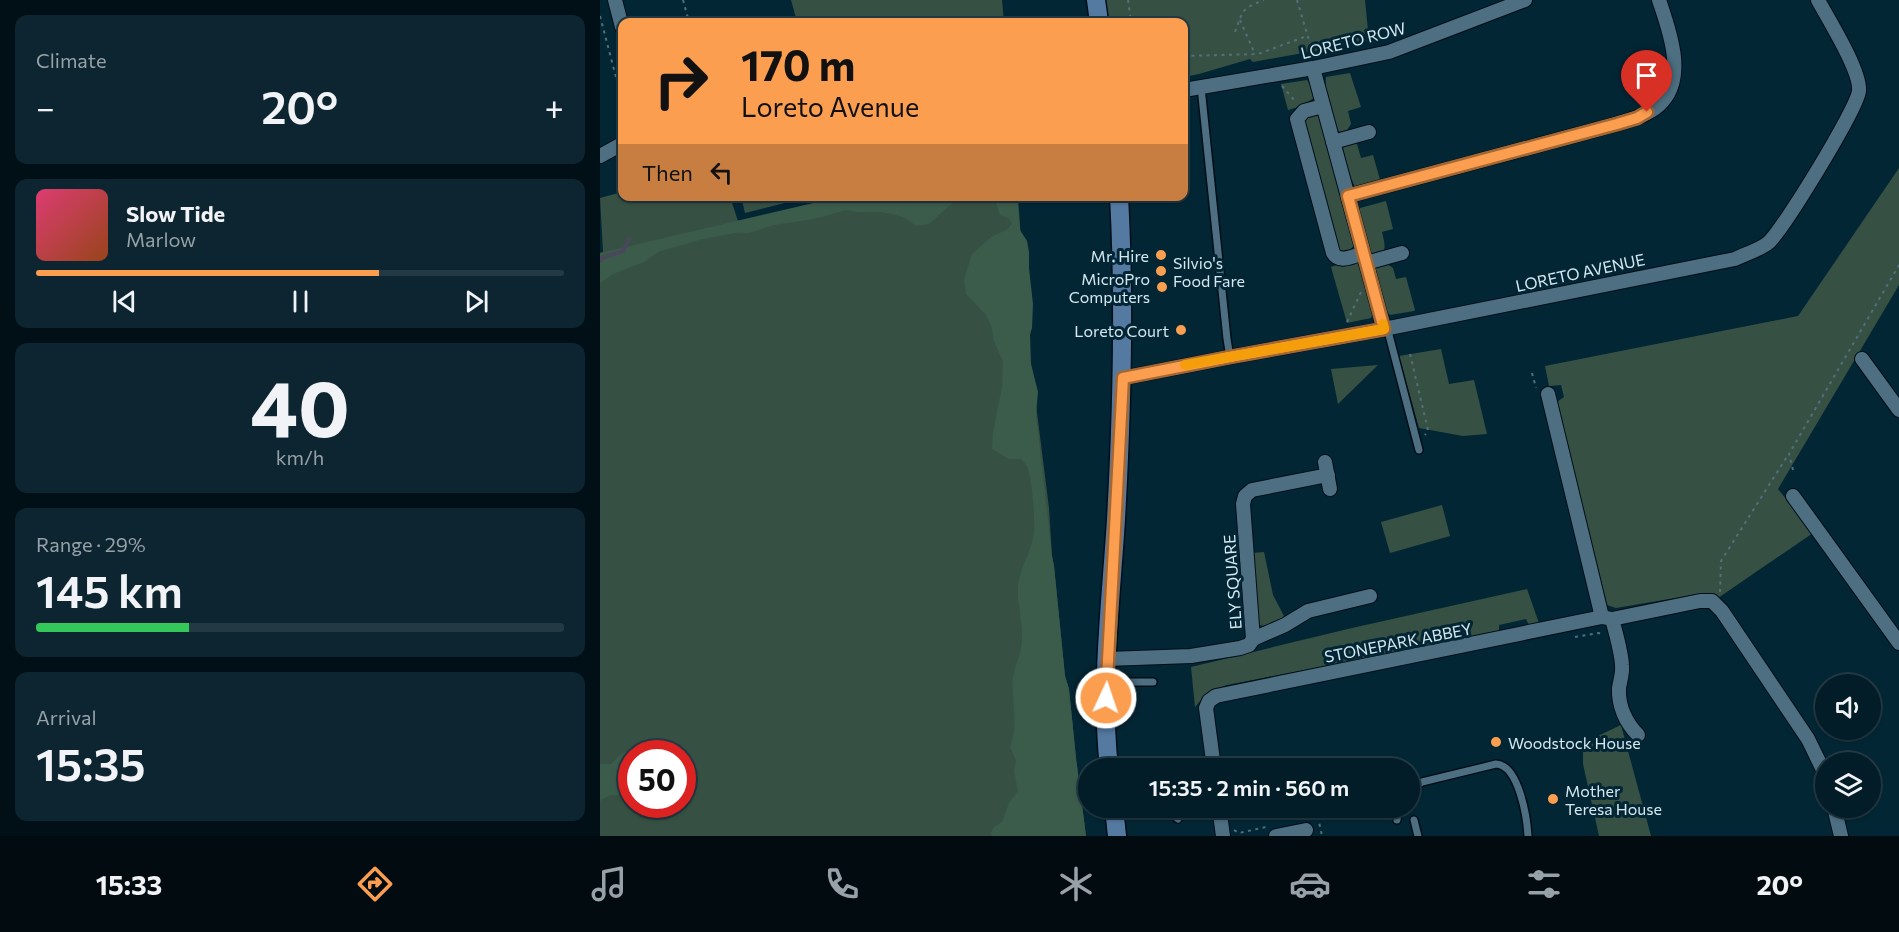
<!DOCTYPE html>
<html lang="en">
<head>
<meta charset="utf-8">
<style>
	body { margin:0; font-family:Commissioner,sans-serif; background:#0c2530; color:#f1f3f6; height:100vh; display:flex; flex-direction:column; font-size:22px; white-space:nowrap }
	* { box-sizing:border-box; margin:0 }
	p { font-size:20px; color:#96a1a8 }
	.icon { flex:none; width:33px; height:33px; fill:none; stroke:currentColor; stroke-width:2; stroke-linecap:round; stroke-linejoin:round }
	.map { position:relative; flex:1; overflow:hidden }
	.sheet { display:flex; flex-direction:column; gap:15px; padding:15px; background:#010f16; width:600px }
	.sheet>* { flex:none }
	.hud { position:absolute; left:18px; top:18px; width:570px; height:183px; border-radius:12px; box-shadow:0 2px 4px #0004,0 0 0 2px #233a45; background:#fb9e50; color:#111; overflow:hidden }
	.fabs { position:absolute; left:1215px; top:674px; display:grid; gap:12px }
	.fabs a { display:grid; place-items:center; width:66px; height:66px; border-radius:50%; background:#021c28; box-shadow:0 2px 4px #0004,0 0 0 2px #233a45; font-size:30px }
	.speed { position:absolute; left:18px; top:740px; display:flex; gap:12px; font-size:30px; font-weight:700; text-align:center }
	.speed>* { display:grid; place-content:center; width:78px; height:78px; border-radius:50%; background:#021c28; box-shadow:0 2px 4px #0004,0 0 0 2px #233a45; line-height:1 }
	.speed .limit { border:9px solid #d22; background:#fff; color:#111 }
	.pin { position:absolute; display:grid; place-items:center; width:51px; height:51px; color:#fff; margin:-62px -26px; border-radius:50% 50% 50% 0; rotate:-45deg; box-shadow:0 0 6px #0007 }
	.pin .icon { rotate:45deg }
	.me { position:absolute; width:66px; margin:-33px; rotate:3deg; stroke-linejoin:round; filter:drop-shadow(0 0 4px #0008) }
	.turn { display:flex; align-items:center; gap:21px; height:126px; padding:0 24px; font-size:27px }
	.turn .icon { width:78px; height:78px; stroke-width:2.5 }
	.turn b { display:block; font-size:42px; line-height:51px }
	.then { display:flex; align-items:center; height:57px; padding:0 24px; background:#0003; gap:12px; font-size:22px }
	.big { font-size:45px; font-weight:600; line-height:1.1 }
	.sheet .tile { flex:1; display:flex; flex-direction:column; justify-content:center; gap:9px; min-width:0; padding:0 21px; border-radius:12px; background:#0c2530 }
	.sheet .dial { align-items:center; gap:0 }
	.dial b { font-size:78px; line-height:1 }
	.song { display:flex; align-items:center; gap:18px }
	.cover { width:72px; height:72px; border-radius:9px; background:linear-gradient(135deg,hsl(340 70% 55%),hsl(20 70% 35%)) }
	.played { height:6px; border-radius:3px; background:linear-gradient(90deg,#fb9e50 65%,#233a45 65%) }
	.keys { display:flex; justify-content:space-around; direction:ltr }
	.heat { display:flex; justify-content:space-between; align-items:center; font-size:33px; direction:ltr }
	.charge { height:9px; border-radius:4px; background:linear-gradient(90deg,#34c759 29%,#233a45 0) }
	.trip { position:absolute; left:478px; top:758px; width:342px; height:60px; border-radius:30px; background:#021c28; box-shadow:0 2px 4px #0004,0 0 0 2px #233a45; font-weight:600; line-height:60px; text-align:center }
	.dock { display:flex; height:96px; justify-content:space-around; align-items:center; background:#010b10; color:#96a1a8 }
	.dock .icon { width:42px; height:42px }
	.dock .selected { color:#fb9e50 }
	.dock b { font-size:27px; color:#f1f3f6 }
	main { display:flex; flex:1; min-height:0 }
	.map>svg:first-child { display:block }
	.green { fill:#365143; fill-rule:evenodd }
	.forest { fill:#3b5b4b }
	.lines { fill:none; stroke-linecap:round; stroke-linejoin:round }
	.stream { stroke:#48485a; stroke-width:4 }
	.lane-casing { stroke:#000e19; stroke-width:10 }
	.street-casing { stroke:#000e19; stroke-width:16 }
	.secondary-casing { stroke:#000e19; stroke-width:21 }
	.path { stroke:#526f7c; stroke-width:2; stroke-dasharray:3 4.5; stroke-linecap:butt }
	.lane { stroke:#4d6f81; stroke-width:7 }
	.street { stroke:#4d6f81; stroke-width:14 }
	.secondary { stroke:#557aa2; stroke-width:18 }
	.route-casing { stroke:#a36734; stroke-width:15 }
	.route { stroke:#fb9e50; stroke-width:10 }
	.slow { stroke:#f59e0b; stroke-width:10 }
	.poi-dot { fill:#fb9e50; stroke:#032635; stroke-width:2 }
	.labels { text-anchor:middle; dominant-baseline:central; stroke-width:6; stroke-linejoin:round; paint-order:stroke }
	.street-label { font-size:16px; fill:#d5e8f2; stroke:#032635 }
	.poi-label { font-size:16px; fill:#d5e8f2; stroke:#032635; text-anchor:end }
</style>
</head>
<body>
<main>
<section class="sheet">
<div class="tile"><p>Climate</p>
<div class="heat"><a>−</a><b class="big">20°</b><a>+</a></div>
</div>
<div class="tile">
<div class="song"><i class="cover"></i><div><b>Slow Tide</b><p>Marlow</p></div></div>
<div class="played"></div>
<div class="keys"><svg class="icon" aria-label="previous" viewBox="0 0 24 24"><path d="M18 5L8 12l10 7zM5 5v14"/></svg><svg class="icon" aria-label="pause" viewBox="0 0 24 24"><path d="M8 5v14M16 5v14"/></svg><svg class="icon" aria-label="next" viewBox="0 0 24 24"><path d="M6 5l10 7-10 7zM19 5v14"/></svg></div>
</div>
<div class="tile dial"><b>40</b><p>km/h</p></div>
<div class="tile"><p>Range · 29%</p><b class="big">145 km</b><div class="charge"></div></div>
<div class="tile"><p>Arrival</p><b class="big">15:35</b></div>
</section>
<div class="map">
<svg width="1299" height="836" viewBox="0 0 1299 836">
	<rect width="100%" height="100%" fill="#032635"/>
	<g class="green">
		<polygon points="191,0 402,0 404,22 189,22 188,21 196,18"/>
		<polygon points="500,0 765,0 769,41 653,62 650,59 599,74 584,77 584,22 501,22"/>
		<path d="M750,73L761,107L748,111L751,124L747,130L740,132C728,122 725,92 726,77Z"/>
		<polygon points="707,80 712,87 715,97 702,106 688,110 681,84"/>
		<polygon points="709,114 720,116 755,244 750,250 741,252 736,244 703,122"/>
		<polygon points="752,141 757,144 761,158 773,155 781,183 755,187 748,171 742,143"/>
		<polygon points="1299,168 1299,285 1178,489 1213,533 1118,598 1093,595 1016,608 1007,605 957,402 964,397 961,385 949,386 945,366 1198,316"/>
		<path d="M22,192V196L130,197L138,221L251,197H418L429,349L449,508L452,556L454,566L465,676L469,689L476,758L486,836H0V253L3,252L0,198ZM32,753H82V804H32Z"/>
		<polygon points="141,196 208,196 208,197 145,213"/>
		<path d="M786,201L793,229L782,232C785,244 789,260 770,253L760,218V208Z"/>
		<polygon points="751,260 762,262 774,312 771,318 747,323 731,267"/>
		<polygon points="787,264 793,268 796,279 806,277 815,310 814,311 790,315 785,309 773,268"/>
		<polygon points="841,349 849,384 874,380 887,434 863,436 819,428 799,356"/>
		<polygon points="778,365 738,404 731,369"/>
		<polygon points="842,505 850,536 790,553 781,522"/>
		<polygon points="664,552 673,595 684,616 681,621 666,626 658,625 652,553"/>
		<path d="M927,589L940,626L929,625L926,619L899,625V632L896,633L627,685C612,690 605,695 595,707L591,667L752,628Z"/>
		<polygon points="1021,725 1051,836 999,836 983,764 983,743"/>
	</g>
	<g class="forest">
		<polygon points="239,197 359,197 329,224 316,226 305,218 296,215 281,212 258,212 246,210 214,219 174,225 149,233 134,233 99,240 58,252 44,262 13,274 0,283 0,253"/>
		<path d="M394,197H417L420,230L427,241L429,252V268L433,304L432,328L430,335L431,364L438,392L436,414L452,556L454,566L465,676L469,689L476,758L486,836H392L391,832L394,827L402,822L409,803L418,791L414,771L416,761L410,747C419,725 411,703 413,679C414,668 419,658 421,648C425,628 417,608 418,588C419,567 433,551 434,530C435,517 432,478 427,466C426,465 422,460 421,459H409L392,449L393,432L402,387L403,362L393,339L392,328L386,315L366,294L364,279L372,254L391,237L408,229L412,223L408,218L400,215Z"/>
		<polygon points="33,749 53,750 59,753 32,753 31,796 10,795 0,801 0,764 11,764 21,754"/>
	</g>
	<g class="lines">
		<polyline class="stream" points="0,261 2,258 23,251 29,239"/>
		<g class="lane-casing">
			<g id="lane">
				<polyline points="601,87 627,339 630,357"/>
				<polyline points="784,329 789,335 819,450"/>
				<polyline points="507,682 553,682"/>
				<path d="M810,790L822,782L896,764C919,765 927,818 928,836"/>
				<polyline points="563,807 578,819"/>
				<polyline points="797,820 799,807"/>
				<polyline points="814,820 818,836"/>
			</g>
		</g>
		<g class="street-casing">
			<g id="street">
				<polyline points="15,0 22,27"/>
				<polyline points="713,68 784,329"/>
				<polyline points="584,90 713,68 789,52 925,0"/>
				<path d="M723,106L704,111L697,119L733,253C739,264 754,256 763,253"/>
				<polyline points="733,142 769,132"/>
				<polyline points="0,156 22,144"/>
				<path d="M748,196L1017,124C1030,120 1048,115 1059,105C1088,79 1069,30 1059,0"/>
				<polyline points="766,263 802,253"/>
				<polyline points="1262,359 1299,410"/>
				<path d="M523,378L630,357L784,329L1135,259C1145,254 1159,250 1168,243C1183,230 1257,109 1259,91C1261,71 1228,19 1218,0"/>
				<polyline points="948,394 1002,617"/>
				<polyline points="725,462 730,489"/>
				<polyline points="1193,496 1299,643"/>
				<path d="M1012,619C1016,634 1021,650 1022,665C1023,673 1020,681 1019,688C1018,706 1026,723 1038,735"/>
				<polyline points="653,639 685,625 708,611 770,596"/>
				<polyline points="507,659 591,656 640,648 649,645 653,639 643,504 645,496 652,490 728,475"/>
				<polyline points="614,768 606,708 609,701 616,696 1002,617 1012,619 1100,601 1112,601 1122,611 1208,739 1226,776"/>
				<polyline points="619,807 623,836"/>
				<polyline points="1234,807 1241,836"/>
				<polyline points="676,836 706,830"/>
			</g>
		</g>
		<g class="secondary-casing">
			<g id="secondary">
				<polyline points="496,0 499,22"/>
				<path d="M509,768C500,686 511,601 516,519C522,411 525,304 519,196"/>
				<polyline points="514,807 517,836"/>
			</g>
		</g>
		<g class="path">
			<polyline points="83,0 89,22"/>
			<polyline points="528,0 531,22"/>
			<polyline points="697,0 713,54"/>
			<polyline points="0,16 22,100"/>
			<polyline points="640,20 655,54"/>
			<path d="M635,32C643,10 641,9 664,0"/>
			<polyline points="584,56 658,54 707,36"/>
			<polyline points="682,86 696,102"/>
			<polyline points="747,322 761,292"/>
			<polyline points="810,354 828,430 825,435"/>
			<polyline points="932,373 936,388"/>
			<polyline points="1193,470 1189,454 1299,265"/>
			<polyline points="1120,592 1121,561 1188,455"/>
			<polyline points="975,637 998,633 1002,634"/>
			<polyline points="710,818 718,817 722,836"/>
			<polyline points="634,830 639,833 666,827"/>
		</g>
		<use href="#lane" class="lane"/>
		<use href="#street" class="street"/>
		<use href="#secondary" class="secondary"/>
	</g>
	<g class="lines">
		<g class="route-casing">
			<polyline id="route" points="506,698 523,378 630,357 784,329 748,196 1017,124 1037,118 1047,112"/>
		</g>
		<use href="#route" class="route"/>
		<polyline class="slow" points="585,365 784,329 783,324"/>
	</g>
	<g class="poi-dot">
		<circle cx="561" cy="255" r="6"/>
		<circle cx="561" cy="271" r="6"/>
		<circle cx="562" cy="287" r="6"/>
		<circle cx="581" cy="330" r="6"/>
		<circle cx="896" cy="742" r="6"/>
		<circle cx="953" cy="799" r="6"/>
	</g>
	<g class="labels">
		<g class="street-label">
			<text transform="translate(753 40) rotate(-14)">LORETO ROW</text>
			<text transform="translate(980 272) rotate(-12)">LORETO AVENUE</text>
			<text transform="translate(632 582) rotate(-94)">ELY SQUARE</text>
			<text transform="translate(798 642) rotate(-11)">STONEPARK ABBEY</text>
		</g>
		<g class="poi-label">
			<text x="549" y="255">Mr. Hire</text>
			<text x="573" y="262" text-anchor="start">Silvio's<tspan x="573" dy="18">Food Fare</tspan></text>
			<text x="550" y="278">MicroPro<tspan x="550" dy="18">Computers</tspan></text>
			<text x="569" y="330">Loreto Court</text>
			<text x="908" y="742" text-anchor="start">Woodstock House</text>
			<text x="965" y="790" text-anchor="start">Mother<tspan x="965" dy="18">Teresa House</tspan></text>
		</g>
	</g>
</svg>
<div class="fabs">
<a><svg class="icon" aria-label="sound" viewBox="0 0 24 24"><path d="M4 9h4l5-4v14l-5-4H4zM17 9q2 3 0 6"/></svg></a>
<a><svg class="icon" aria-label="layers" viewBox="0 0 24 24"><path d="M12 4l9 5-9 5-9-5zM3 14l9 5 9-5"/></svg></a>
</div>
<div class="speed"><div class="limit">50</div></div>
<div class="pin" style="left:1047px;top:112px;background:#d93025"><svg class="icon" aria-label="arrive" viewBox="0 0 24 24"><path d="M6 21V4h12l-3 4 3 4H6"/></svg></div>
<svg class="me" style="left:506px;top:698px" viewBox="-20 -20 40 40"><circle r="17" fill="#fb9e50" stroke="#fff" stroke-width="3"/><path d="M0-11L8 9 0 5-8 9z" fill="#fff"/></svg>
<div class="trip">15:35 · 2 min · 560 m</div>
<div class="hud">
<div class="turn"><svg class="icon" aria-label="right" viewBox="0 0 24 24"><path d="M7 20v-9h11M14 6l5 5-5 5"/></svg><div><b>170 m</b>Loreto Avenue</div></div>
<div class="then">Then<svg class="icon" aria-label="left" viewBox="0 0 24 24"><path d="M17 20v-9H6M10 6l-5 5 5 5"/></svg></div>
</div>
</div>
</main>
<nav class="dock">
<b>15:33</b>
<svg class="icon selected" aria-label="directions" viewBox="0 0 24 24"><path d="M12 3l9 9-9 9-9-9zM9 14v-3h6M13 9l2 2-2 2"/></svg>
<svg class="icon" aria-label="music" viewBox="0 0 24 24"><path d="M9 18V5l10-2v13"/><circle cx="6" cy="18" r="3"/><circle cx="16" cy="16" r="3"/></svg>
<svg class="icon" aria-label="phone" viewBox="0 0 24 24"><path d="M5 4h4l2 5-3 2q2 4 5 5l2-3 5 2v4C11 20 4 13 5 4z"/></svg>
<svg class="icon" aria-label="climate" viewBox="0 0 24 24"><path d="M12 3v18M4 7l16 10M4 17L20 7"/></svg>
<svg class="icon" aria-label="car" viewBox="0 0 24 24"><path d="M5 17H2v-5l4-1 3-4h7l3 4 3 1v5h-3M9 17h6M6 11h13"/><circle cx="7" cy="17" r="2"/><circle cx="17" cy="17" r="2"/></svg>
<svg class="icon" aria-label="filters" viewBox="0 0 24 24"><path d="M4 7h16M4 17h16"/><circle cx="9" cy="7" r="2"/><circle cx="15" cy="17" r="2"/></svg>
<b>20°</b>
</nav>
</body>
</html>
